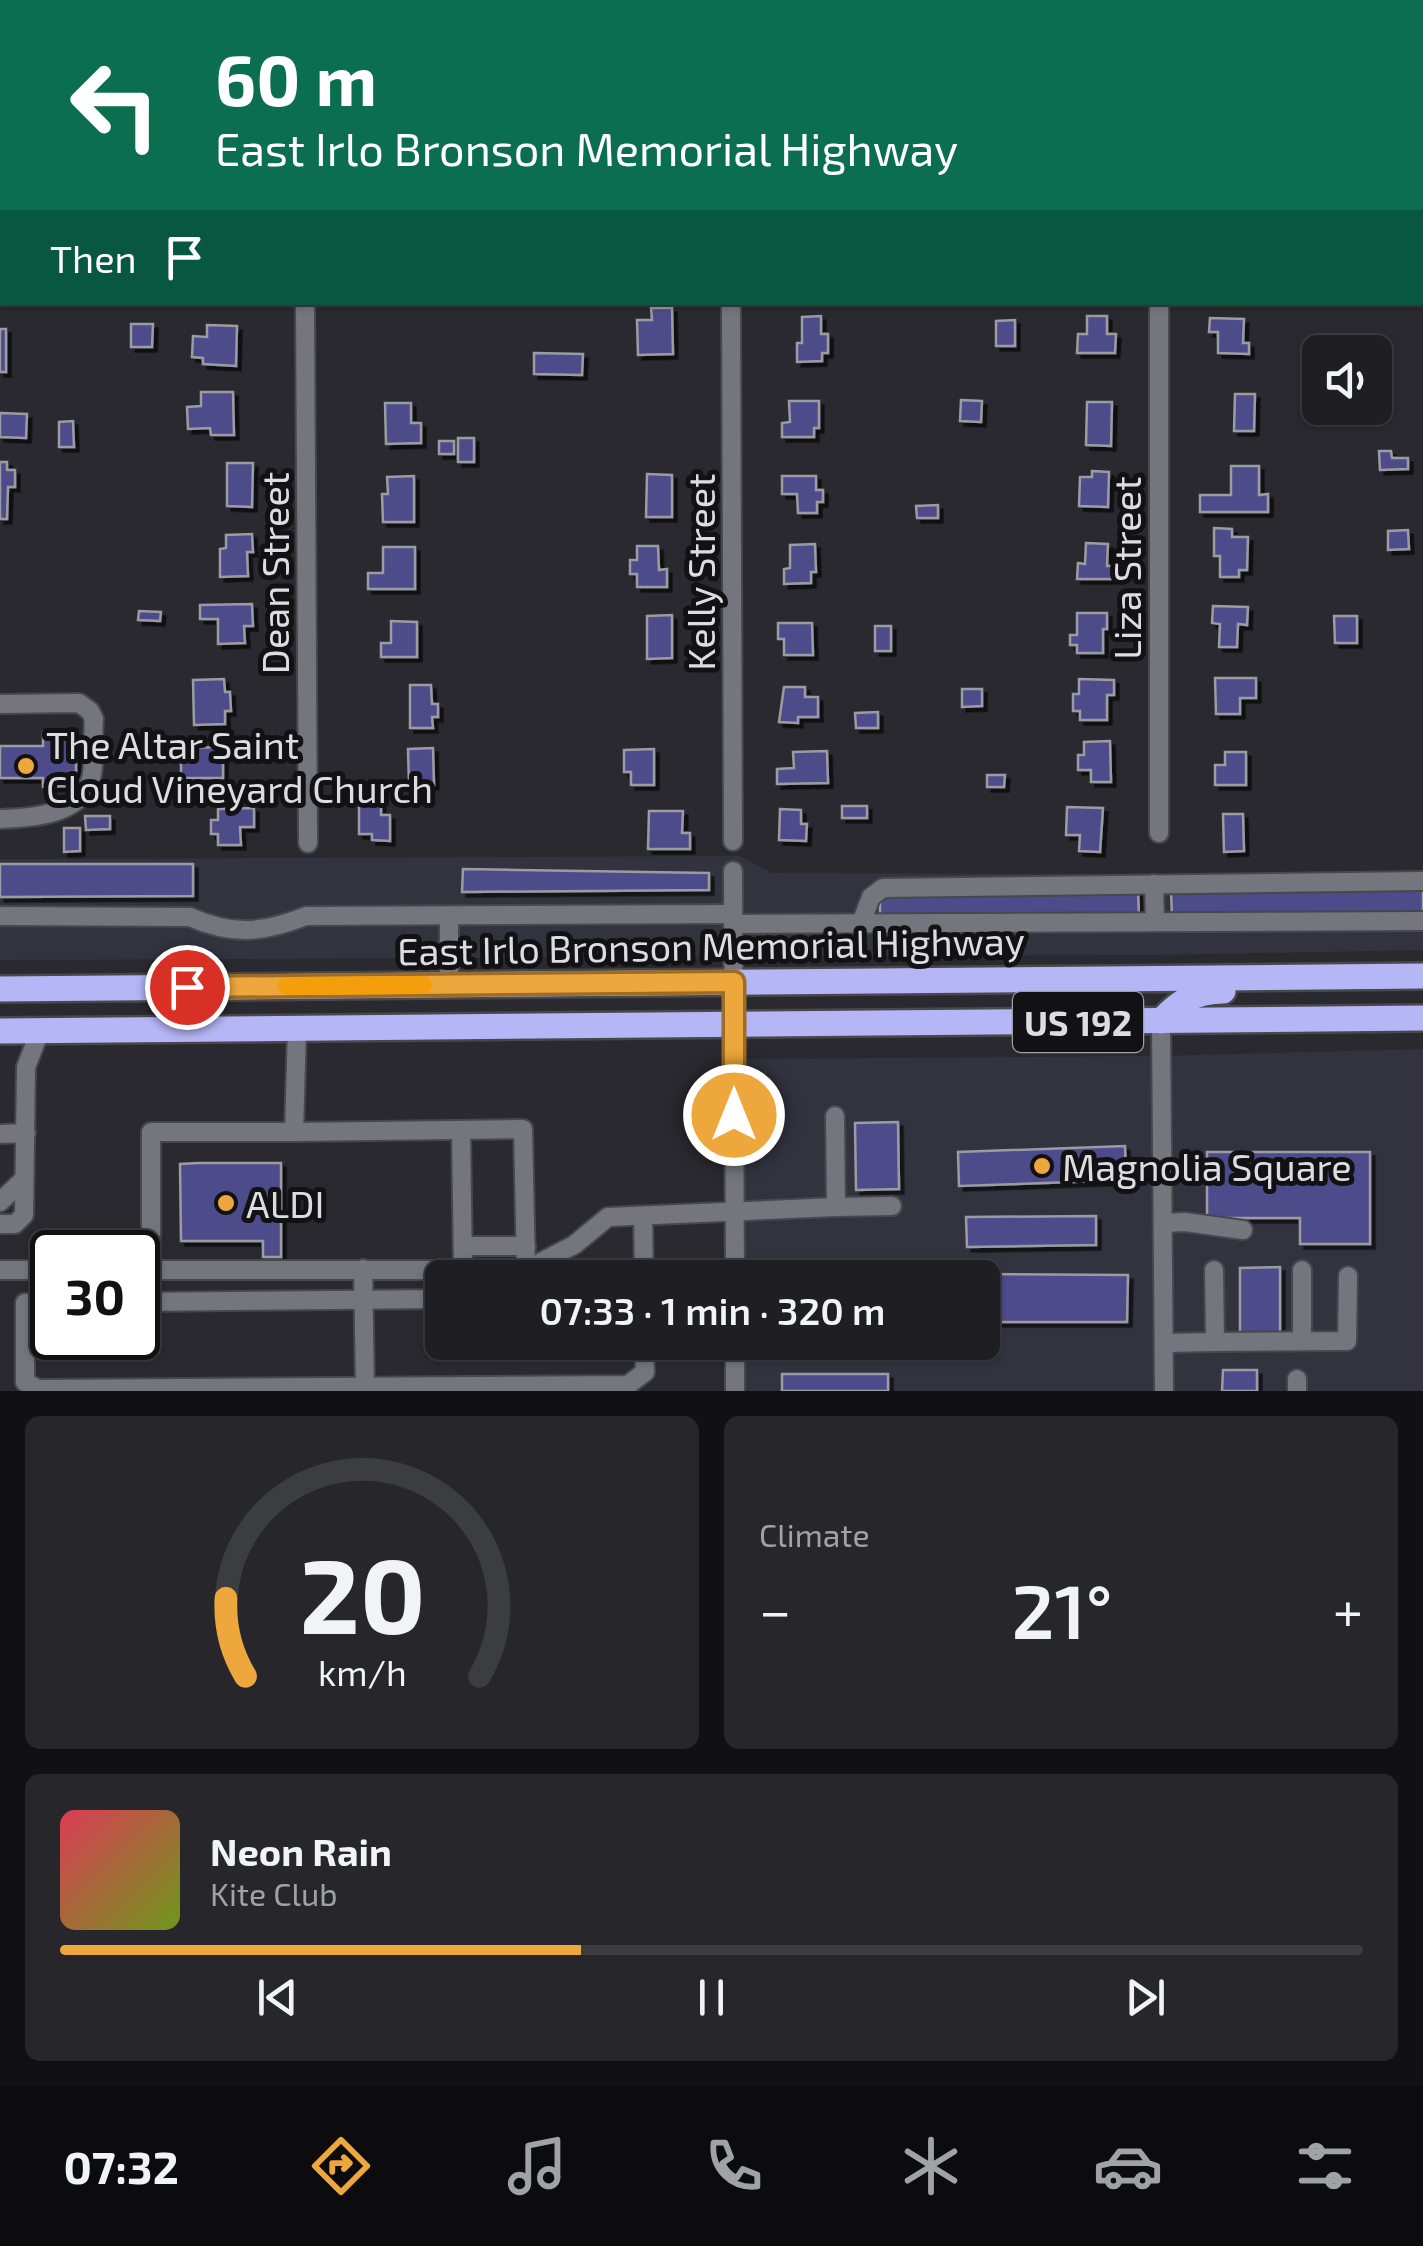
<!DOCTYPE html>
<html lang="en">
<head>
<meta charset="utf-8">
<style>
	body { margin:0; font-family:"Exo 2",sans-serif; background:#27272b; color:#f1f3f6; height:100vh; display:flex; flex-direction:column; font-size:38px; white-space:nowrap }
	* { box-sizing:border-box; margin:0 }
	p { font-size:32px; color:#a1a2a6 }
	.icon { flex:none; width:55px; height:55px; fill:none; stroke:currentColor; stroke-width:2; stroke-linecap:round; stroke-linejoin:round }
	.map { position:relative; height:1391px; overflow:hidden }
	.details { display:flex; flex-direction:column; gap:25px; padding:25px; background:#111113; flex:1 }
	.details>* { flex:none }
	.top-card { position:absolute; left:0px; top:0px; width:1425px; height:305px; box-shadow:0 2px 8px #0004,0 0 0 2px #3c3d41; background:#0b6e4f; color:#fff; overflow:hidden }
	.buttons { position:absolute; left:1302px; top:335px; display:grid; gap:20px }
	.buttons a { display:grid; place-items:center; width:90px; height:90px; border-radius:15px; background:#1f1f23; box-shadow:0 2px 8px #0004,0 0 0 2px #3c3d41; font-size:50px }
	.speed { position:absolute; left:30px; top:1230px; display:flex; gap:20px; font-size:50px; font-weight:700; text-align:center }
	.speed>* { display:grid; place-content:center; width:130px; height:130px; border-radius:50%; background:#1f1f23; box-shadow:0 2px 8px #0004,0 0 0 2px #3c3d41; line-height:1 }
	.speed .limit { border:5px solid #111; border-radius:15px; background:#fff; color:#111 }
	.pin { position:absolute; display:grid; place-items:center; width:85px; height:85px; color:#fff; margin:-42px; border:5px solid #fff; border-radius:50%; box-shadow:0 2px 10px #0007 }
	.me { position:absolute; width:110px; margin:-55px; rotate:0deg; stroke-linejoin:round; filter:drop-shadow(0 0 8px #0008) }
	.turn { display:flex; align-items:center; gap:35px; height:210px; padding:0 50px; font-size:45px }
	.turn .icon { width:130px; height:130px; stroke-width:2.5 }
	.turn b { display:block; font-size:70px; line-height:85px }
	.then { display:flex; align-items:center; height:95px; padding:0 50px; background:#0003; gap:20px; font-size:38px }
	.big { font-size:75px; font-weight:600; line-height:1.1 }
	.details .card { flex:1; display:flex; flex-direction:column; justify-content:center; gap:15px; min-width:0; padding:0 35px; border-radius:15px; background:#27272b }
	.details .dial { align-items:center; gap:0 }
	.dial svg { height:260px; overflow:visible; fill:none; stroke:#3c3d41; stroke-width:7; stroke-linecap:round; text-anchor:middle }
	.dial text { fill:#f1f3f6; stroke:none }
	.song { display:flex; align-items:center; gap:30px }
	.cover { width:120px; height:120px; border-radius:15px; background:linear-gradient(135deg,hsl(350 70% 55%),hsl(80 70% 35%)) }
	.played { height:10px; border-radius:5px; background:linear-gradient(90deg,#eea73c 40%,#3c3d41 40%) }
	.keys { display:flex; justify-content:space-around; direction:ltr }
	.heat { display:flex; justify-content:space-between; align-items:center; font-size:55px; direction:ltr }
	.details .tiles { flex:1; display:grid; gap:25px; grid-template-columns:1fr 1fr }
	.card:last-child { grid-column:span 2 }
	.trip { position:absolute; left:425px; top:1260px; width:575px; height:100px; border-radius:15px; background:#1f1f23; box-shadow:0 2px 8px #0004,0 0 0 2px #3c3d41; font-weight:600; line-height:100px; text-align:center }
	.menu { display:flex; height:160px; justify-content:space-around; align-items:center; background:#0c0c0e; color:#a1a2a6 }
	.menu .icon { width:70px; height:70px }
	.menu .current { color:#eea73c }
	.menu b { font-size:45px; color:#f1f3f6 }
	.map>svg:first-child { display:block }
	.built { fill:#32333e }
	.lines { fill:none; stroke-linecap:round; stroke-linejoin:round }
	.canal { stroke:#12033d; stroke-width:15 }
	.building { fill:#4e4b8a; stroke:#9b9ba3; stroke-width:2.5; filter:url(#shadow) }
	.minor-casing { stroke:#47474c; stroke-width:22 }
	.highway-casing { stroke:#47474c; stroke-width:30 }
	.minor { stroke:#75767d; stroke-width:18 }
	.highway { stroke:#b5b6f5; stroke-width:25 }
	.route-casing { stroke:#9b6d27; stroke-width:25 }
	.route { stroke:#eea73c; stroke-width:18 }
	.slow { stroke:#f59e0b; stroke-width:18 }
	.poi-dot { fill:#eea73c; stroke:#121215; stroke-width:4 }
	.labels { text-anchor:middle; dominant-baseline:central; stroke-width:10; stroke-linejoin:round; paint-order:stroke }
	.shield { fill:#121215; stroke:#a0a0a4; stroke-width:2.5 }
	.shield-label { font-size:35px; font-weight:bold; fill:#dddde1 }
	.street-label { font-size:38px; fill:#dddde1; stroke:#121215 }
	.poi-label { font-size:38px; fill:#dddde1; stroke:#121215; text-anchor:start }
</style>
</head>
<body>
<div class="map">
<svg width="1423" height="1391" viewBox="0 0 1423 1391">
	<defs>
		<filter id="shadow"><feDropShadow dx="4.5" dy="4.5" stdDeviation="0" flood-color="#0009"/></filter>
	</defs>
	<rect width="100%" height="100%" fill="#29292f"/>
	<g class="built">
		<polygon points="739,856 772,873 1423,875 1423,950 1157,955 0,960 0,859"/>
		<polygon points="1423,1049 1423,1391 738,1391 738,1343 982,1342 982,1278 738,1277 727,1059 1157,1056"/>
	</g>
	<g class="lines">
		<polyline class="canal" points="330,2 330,0"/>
	</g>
	<g class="building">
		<rect x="366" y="0" width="42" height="2"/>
		<rect x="556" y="0" width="38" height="2"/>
		<rect x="748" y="0" width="40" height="2"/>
		<rect x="924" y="0" width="45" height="2"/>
		<rect x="982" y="0" width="39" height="2"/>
		<rect x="1037" y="0" width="38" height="2"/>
		<polygon points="651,308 672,308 673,354 638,355 637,320 652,320"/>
		<polygon points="821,316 821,334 828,334 828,353 822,353 822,361 797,362 797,343 802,343 802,317"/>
		<polygon points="1087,316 1107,316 1107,334 1116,334 1115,353 1077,353 1078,334 1087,334"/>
		<polygon points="1210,318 1244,319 1243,343 1249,343 1249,354 1218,353 1218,332 1209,332"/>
		<polygon points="1015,320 1015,346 996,346 996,321"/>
		<polygon points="131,324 153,324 152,347 131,347"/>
		<polygon points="207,325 237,326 236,366 203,364 203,358 192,357 193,336 207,337"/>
		<rect x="0" y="329" width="6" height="43"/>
		<polygon points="534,353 583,354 582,375 534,374"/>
		<polygon points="201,392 233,392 234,435 211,435 210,428 188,429 187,407 201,406"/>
		<polygon points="1235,394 1255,394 1254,431 1234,431"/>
		<polygon points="961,400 982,401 981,422 960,421"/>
		<polygon points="789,401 819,401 819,428 814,428 814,437 782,437 782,423 790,422"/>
		<polygon points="1087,402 1112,402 1111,446 1086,445"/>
		<polygon points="385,403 411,403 411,423 421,423 421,443 386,444"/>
		<polygon points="0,413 27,414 26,438 0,437"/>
		<polygon points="73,421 74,447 59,447 59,422"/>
		<rect x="458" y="438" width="16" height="24"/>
		<rect x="439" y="441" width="15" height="13"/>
		<polygon points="1379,451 1391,451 1392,458 1408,458 1408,469 1380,470"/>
		<polygon points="0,462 7,462 7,470 15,470 15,487 8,487 7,519 0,519"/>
		<polygon points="227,463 253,463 252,507 227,506"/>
		<polygon points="1231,466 1259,466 1259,495 1268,494 1268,512 1200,512 1200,495 1231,495"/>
		<polygon points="1092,471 1109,472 1108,507 1079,506 1080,477 1092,477"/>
		<polygon points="647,474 672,475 672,517 646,517"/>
		<polygon points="414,476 414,522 383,522 382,494 388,494 387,477"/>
		<polygon points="782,476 816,476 816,490 823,490 823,502 817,502 817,513 798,513 797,494 782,494"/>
		<polygon points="938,505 938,518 917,518 916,506"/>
		<polygon points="1214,528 1232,529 1232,537 1248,537 1247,570 1239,570 1239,577 1220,577 1220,556 1214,556"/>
		<polygon points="1408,530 1409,549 1388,550 1388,531"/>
		<polygon points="252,534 253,552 247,552 248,576 220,577 220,549 226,548 226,535"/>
		<polygon points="1086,543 1108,544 1107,566 1112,566 1112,579 1077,579 1078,563 1085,564"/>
		<polygon points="815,544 816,572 811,572 811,583 784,584 784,569 790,568 790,545"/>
		<polygon points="637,546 658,546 659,570 667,569 667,587 637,587 637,574 630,574 630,560 637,560"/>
		<polygon points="383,547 415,547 415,589 368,589 368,573 383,573"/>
		<polygon points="252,604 253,626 244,626 245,643 218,644 218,619 200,619 200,605"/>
		<polygon points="1213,606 1248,607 1247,625 1238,624 1237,647 1219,647 1220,624 1212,623"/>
		<polygon points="139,611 161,612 160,621 138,620"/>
		<polygon points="1077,613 1107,613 1107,629 1103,629 1103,653 1077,653 1077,645 1070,645 1070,635 1077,635"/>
		<polygon points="672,615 672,658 647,659 647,616"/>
		<polygon points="1334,616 1357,616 1357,643 1335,643"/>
		<polygon points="391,621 417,622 417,657 381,657 381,643 391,643"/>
		<polygon points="778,623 812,623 813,655 784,655 784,639 778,639"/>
		<rect x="875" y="626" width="16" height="25"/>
		<polygon points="1215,678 1256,678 1256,698 1240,698 1240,714 1216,714"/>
		<polygon points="224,679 225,692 230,692 231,711 225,711 225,724 194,725 193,680"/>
		<polygon points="1079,679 1114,680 1114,695 1107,695 1107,720 1080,720 1080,711 1073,711 1073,694 1079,694"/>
		<polygon points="410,685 431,685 432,704 438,704 438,717 432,717 433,728 410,728"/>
		<polygon points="784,687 805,687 805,697 818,697 818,717 798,717 798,723 779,722"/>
		<polygon points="962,689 982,689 982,706 962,707"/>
		<polygon points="878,712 878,728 856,728 855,713"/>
		<polygon points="43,732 68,732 68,747 76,747 76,772 69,772 68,786 43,787 43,778 0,778 0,746 43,746"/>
		<polygon points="1110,741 1111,782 1091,782 1091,770 1078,770 1078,755 1084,755 1084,742"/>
		<polygon points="223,747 223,778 181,778 181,748"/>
		<polygon points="433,748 434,785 409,785 408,749"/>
		<polygon points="654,749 654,785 631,785 631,772 624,772 624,750"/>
		<polygon points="827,751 828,783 777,784 777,769 794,768 793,752"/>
		<polygon points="1225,752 1246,752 1246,785 1215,785 1215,765 1225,765"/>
		<polygon points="987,775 1005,775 1004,787 987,787"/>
		<polygon points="359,805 381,805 381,815 390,815 390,841 372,840 372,834 359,834"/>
		<rect x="842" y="806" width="25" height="12"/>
		<polygon points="1067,807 1103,808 1100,852 1079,851 1080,835 1066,835"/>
		<polygon points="254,808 254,827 240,827 241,845 218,845 218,834 211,834 211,820 218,820 218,809"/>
		<polygon points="780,809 801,810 801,824 807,824 806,841 779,840"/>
		<polygon points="649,811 683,811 682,833 690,833 690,849 648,849"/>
		<polygon points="1223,814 1243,814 1244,851 1224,852"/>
		<polygon points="85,816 110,816 110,829 86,830"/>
		<polygon points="64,828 80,828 80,851 64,852"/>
		<polygon points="0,864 193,864 193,896 0,897"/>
		<polygon points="463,869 709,873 709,890 462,892"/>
		<polygon points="1423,888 1423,914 1172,917 1171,890"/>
		<polygon points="1138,890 1139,917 880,919 880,893"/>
		<polygon points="898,1122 899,1189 856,1190 855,1123"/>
		<polygon points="1125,1146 1126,1180 959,1186 958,1152"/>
		<polygon points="1207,1152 1370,1152 1370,1244 1300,1244 1300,1218 1207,1218"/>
		<polygon points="198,1163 281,1163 281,1257 263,1257 263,1241 181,1241 180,1164"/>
		<polygon points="1096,1216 1096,1245 967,1247 966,1217"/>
		<polygon points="1280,1267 1280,1335 1240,1335 1240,1268"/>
		<polygon points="982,1274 1128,1275 1127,1322 982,1322"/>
		<rect x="785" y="1342" width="163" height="12"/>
		<polygon points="1223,1370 1257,1370 1257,1391 1222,1391"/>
		<rect x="782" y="1374" width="106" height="17"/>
	</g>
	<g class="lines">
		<g class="minor-casing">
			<g id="minor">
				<polyline points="439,0 439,2"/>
				<polyline points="627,0 627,2"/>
				<polyline points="730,0 730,2"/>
				<polyline points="829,0 829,2"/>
				<polyline points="1238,0 1238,2"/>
				<polyline points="1419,2 1419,0"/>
				<polyline points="1422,175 1423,175"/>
				<polyline points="0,180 2,180"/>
				<polyline points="305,302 308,843"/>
				<polyline points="731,302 733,841"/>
				<polyline points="1159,302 1159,833"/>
				<path d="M0,704L79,703L90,711L94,719C92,738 96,765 90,782C78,816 29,818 0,819"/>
				<polyline points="733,871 735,1278"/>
				<polyline points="1154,884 1155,922"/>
				<path d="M0,916L190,917C233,936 263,933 306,916L733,914"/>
				<polyline points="449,918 449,985"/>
				<polyline points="861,923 871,897 883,888 1423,881"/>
				<polyline points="733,924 1423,921"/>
				<polyline points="1161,1021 1164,1391"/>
				<polyline points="461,1130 463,1270"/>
				<polyline points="294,1132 523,1129 526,1270"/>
				<polyline points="0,1134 26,1133"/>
				<polyline points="0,1202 24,1179"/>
				<polyline points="836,1207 892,1206"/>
				<polyline points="643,1216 644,1278"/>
				<polyline points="1163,1223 1185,1222 1243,1230"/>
				<polyline points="0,1224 15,1224 24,1215 26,1067 40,1031"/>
				<polyline points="463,1246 526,1246"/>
				<polyline points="363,1269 365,1387"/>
				<polyline points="0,1270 52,1270"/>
				<polyline points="138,1270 526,1270 574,1245 608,1217 836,1207 835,1116"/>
				<polyline points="151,1270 151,1132 294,1132 297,1028"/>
				<polyline points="1302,1270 1302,1341"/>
				<polyline points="138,1302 442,1299"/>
				<polyline points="52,1303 25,1303 25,1382 38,1389 628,1385 645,1372 644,1342"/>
				<polyline points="735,1342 735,1391"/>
				<polyline points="1215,1342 1347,1341 1348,1276"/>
				<polyline points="1164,1343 1215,1342 1214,1270"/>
				<polyline points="1297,1379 1297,1391"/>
			</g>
		</g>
		<g class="highway-casing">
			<g id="highway">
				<polyline points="0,989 1423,976"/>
				<path d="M1161,1021C1181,1000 1194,992 1223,991"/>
				<polyline points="0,1031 1423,1018"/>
			</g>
		</g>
		<use href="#minor" class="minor"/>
		<use href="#highway" class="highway"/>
	</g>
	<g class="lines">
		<g class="route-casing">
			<polyline id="route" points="187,987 734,982 734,1115"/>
		</g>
		<use href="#route" class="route"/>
		<polyline class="slow" points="287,986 423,985"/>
	</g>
	<g class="poi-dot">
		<circle cx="26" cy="766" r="10"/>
		<circle cx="1042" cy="1166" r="10"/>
		<circle cx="226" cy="1203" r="10"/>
	</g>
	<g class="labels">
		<rect class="shield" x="1013" y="992" width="130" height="60" rx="8"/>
		<g class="shield-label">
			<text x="1078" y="1022">US 192</text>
		</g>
		<g class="street-label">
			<text transform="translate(1126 568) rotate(-90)">Liza Street</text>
			<text transform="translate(700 572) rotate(-90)">Kelly Street</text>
			<text transform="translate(274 573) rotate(-90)">Dean Street</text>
			<text transform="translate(711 945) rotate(-1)">East Irlo Bronson Memorial Highway</text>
		</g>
		<g class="poi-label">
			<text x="46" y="744">The Altar Saint<tspan x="46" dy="44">Cloud Vineyard Church</tspan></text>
			<text x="1062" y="1166">Magnolia Square</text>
			<text x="246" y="1203">ALDI</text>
		</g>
	</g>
</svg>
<div class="buttons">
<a><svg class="icon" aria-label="sound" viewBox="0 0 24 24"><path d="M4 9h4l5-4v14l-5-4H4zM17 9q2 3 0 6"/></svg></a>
</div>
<div class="speed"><div class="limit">30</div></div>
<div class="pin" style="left:187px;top:987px;background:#d93025"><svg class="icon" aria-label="arrive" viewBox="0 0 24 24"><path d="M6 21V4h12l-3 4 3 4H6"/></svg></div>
<svg class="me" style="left:734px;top:1115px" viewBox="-20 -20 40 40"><circle r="17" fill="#eea73c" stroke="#fff" stroke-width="3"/><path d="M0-11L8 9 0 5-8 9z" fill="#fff"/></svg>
<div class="trip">07:33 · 1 min · 320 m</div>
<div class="top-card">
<div class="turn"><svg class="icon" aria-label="left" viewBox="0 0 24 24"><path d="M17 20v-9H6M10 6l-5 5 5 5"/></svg><div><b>60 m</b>East Irlo Bronson Memorial Highway</div></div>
<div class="then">Then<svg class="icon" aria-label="arrive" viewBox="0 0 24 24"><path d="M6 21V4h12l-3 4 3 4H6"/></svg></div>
</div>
</div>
<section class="details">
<div class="tiles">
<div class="card dial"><svg viewBox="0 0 100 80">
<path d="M14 69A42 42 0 1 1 86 69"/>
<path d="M14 69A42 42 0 0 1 8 45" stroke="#eea73c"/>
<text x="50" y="56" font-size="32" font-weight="700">20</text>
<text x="50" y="72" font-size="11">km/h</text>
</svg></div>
<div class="card"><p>Climate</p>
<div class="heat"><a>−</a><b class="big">21°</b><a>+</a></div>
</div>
<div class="card">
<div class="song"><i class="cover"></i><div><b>Neon Rain</b><p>Kite Club</p></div></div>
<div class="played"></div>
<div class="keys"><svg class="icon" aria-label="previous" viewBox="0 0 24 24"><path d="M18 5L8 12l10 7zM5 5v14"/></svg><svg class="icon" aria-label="pause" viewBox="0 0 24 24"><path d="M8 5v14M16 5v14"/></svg><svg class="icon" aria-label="next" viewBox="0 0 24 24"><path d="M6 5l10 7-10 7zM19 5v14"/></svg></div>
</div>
</div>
</section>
<nav class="menu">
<b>07:32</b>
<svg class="icon current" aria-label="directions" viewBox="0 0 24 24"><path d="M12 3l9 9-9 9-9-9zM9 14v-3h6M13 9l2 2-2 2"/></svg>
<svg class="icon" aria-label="music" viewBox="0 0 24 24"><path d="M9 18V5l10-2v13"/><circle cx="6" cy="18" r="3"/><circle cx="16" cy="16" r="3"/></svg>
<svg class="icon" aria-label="phone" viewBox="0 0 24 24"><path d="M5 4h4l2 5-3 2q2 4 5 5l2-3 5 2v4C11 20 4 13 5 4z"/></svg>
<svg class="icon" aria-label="climate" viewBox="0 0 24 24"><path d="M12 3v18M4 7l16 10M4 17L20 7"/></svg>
<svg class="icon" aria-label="car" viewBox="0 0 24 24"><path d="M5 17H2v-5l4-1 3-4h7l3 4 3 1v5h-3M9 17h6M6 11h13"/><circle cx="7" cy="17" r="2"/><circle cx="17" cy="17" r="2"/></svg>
<svg class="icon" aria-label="filters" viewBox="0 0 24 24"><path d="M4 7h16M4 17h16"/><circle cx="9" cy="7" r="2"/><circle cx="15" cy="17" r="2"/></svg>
</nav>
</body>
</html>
